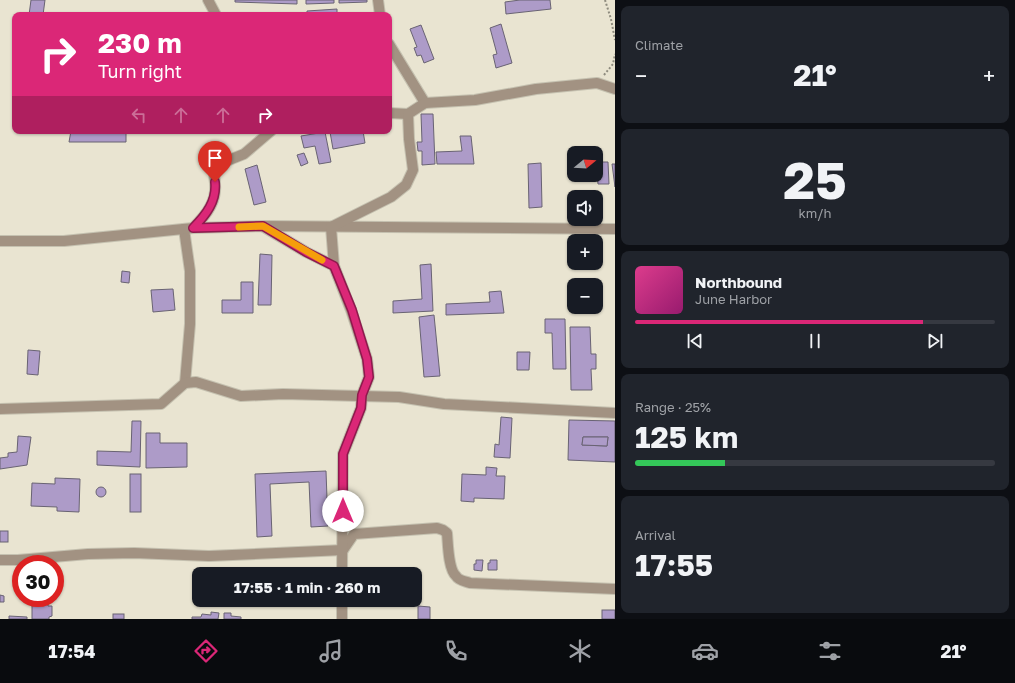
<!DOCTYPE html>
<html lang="en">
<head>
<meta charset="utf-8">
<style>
	body { margin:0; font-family:"Golos Text",sans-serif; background:#20242c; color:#f1f3f6; height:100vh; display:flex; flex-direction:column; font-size:15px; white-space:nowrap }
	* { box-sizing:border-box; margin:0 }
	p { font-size:13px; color:#9ea1a6 }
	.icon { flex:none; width:22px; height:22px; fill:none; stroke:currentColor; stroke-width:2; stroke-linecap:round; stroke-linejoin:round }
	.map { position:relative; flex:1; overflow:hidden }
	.side { display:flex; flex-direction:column; gap:6px; padding:6px; background:#0d0f14; width:400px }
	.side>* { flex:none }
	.hud { position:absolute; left:12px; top:12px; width:380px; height:122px; border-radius:8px; box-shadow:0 1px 3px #0004; background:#db2777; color:#fff; overflow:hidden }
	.needle { width:26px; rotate:72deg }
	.controls { position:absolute; left:567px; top:146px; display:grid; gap:8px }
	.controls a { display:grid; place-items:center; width:36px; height:36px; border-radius:8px; background:#171b24; box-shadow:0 1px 3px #0004; font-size:20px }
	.speed { position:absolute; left:12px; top:555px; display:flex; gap:8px; font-size:20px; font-weight:700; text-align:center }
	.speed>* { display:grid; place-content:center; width:52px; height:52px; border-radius:50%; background:#171b24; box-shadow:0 1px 3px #0004; line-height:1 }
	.speed .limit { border:6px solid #d22; background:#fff; color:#111 }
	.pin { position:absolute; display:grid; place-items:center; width:34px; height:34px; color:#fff; margin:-41px -17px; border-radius:50% 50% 50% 0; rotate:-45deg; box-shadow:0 0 4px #0007 }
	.pin .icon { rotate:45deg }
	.me { position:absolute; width:44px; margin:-22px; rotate:0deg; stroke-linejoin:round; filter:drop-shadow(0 0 3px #0008) }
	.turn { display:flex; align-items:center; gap:14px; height:84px; padding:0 20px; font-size:18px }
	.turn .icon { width:52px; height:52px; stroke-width:2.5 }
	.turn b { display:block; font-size:28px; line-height:34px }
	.lanes { display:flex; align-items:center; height:38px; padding:0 20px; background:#0003; justify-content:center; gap:20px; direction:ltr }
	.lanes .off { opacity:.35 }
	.big { font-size:30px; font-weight:700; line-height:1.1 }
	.side .widget { flex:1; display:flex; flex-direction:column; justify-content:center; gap:6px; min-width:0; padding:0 14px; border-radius:8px; background:#20242c }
	.side .dial { align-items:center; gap:0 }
	.dial b { font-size:52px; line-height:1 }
	.song { display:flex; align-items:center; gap:12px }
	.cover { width:48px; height:48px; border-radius:6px; background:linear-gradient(135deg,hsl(330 70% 55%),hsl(320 70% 35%)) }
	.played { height:4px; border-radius:2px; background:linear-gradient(90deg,#db2777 80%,#363941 80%) }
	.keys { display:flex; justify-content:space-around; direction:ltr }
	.heat { display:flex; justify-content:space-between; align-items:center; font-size:22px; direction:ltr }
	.charge { height:6px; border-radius:3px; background:linear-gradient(90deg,#34c759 25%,#363941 0) }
	.trip { position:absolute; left:192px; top:567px; width:230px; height:40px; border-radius:8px; background:#171b24; box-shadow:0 1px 3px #0004; font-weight:700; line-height:40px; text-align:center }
	.dock { display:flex; height:64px; justify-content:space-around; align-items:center; background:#090b0e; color:#9ea1a6 }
	.dock .icon { width:28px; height:28px }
	.dock .on { color:#db2777 }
	.dock b { font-size:18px; color:#f1f3f6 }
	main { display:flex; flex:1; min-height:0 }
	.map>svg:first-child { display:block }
	.building { fill:#ad9bc8; stroke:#696373; fill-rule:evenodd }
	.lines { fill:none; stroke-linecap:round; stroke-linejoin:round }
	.minor-casing { stroke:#c5c1b0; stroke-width:12 }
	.path { stroke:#8e8b7e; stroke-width:2; stroke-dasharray:2 2; stroke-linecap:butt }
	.minor { stroke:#a29282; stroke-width:10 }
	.route-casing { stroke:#8e194d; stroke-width:10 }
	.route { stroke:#db2777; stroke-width:7 }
	.slow { stroke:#f59e0b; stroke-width:7 }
</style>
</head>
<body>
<main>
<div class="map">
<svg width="615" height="619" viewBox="0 0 615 619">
	<rect width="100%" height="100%" fill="#e9e4d1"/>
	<g class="building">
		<polygon points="31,0 45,0 43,15 29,15"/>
		<polygon points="235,0 297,0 297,4 235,2"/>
		<polygon points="306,0 334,0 334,3 306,4"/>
		<polygon points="339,0 367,0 367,2 339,3"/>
		<polygon points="520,0 550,0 551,9 506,14 505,2"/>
		<polygon points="337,9 337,15 307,15 307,11"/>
		<polygon points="501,24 512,63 496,68 493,55 497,54 490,28"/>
		<polygon points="421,25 434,59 424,63 421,55 417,56 414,48 417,47 410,29"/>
		<polygon points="421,114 433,114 435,164 422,165 422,151 418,151 417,142 422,142"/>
		<polygon points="71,131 126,131 126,142 69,142"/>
		<polygon points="333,131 363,131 365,143 333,149 330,132"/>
		<polygon points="325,132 331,162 319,164 315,146 304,148 301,136"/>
		<polygon points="460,136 471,136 474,164 437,164 436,152 462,151"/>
		<polygon points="304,153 308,163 301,166 297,155"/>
		<polygon points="596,162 608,162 609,184 598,184"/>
		<polygon points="541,163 542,207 529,208 528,164"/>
		<polygon points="612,164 615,164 615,187"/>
		<polygon points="257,165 266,202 254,205 245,169"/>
		<polygon points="260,254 272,255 271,305 258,305"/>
		<polygon points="431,264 433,311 393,313 393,301 422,299 420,265"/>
		<polygon points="122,271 130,272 129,283 121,282"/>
		<polygon points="241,282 253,282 253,313 222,313 222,300 241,300"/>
		<polygon points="173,289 175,310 153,312 151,290"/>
		<polygon points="501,291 504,313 446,315 446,304 490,302 489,292"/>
		<polygon points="434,315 440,376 424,377 419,317"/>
		<polygon points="545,319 565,319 566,369 553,369 552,333 545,333"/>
		<polygon points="570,327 590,327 591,354 596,354 596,369 591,369 592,390 571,390"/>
		<polygon points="28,350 40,351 38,375 27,374"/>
		<polygon points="517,352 530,352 529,370 517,370"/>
		<polygon points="501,417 512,418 510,458 494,457 495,444 499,445"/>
		<path d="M569,420L615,421V462L568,460ZM583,437H608L607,446L582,445Z"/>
		<polygon points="132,421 141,421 140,467 97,465 97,451 131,452"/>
		<polygon points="146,433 160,433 160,443 187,443 187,467 146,468"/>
		<polygon points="18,436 31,437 27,465 0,469 0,458 8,457 8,453 17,452"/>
		<polygon points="583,437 608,437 607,446 582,445"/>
		<polygon points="486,467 497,468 496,476 505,476 504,499 474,498 474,502 461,501 462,474 486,475"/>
		<polygon points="326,471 328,526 311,527 309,482 270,484 272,536 257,537 255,474"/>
		<rect x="130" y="474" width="11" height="38"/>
		<polygon points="55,478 80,479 79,512 57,511 57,507 31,506 32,483 55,484"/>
		<circle cx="101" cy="492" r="5"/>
		<rect x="0" y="531" width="8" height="11"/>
		<polygon points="476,560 483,560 482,571 474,570 474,564 476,564"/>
		<polygon points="490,560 497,560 497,570 488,570 488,563 490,563"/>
		<polygon points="0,595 4,596 4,602 0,602"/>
		<polygon points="32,598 51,598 51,600 48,600 48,606 52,606 52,616 49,617 49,619 32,619"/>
		<polygon points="418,606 430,607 430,619 418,619"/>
		<rect x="602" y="610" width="13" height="9"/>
		<polygon points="211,612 219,613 218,619 192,619 192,617 201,617 202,614 211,615"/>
		<polygon points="224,613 231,613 231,616 241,617 241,619 224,619"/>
		<rect x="113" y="614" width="11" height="5"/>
		<polygon points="9,616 27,617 27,619 9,619"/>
	</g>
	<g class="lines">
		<g class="minor-casing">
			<g id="minor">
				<polyline points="208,0 216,15"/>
				<polyline points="378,0 380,15"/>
				<polyline points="389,44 425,103"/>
				<polyline points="389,113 408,114 425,103 475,100 536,89 597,83 615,89"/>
				<polyline points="264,227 306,252 334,266"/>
				<path d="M193,228C203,218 214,206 215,191C216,183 213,174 214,166L244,154L271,131"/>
				<polyline points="184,229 190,271 190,324 185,383"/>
				<polyline points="0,241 64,241 193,228 263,226 615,229"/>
				<polyline points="0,409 161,404 185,383 196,382 241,396 283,394 399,397 444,404 615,413"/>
				<path d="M0,560H18L88,554L134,553L209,556L343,550L354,534L437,528L443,530L447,533C448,543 448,569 456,576C459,581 465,581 470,583L615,589"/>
				<polyline points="342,574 343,454 361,408 362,395 369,377 367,359 351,310 334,266 331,227 391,197 406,185 413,170 409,139 408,114"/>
				<polyline points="342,619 342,600"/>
			</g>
		</g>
		<g class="path">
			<polyline points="605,0 611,19 615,40"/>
			<polyline points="604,75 613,64 615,54"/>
		</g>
		<use href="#minor" class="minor"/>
	</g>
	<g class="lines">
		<g class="route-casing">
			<path id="route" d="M215,182C217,201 206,215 193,228L263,226L306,252L334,266L352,310L367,359L369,377L362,395L361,408L343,454V511"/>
		</g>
		<use href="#route" class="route"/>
		<polyline class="slow" points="239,227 263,226 322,260"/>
	</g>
</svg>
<div class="controls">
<a><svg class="needle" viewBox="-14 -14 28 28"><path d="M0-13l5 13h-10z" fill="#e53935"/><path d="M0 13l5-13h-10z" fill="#9ea1a6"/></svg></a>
<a><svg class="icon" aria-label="sound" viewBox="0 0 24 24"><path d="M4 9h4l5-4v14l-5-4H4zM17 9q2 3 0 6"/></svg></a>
<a>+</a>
<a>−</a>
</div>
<div class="speed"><div class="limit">30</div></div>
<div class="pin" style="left:215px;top:182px;background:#d93025"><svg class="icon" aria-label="arrive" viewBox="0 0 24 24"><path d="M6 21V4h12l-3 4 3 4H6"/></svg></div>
<svg class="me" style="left:343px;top:511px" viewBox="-20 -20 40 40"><circle r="19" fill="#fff"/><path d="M0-13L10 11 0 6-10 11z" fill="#db2777"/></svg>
<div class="trip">17:55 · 1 min · 260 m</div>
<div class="hud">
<div class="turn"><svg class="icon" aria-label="right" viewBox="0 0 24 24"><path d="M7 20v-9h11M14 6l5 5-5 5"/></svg><div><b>230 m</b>Turn right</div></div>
<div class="lanes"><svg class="icon off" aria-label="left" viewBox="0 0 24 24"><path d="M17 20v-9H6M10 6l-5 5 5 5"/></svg><svg class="icon off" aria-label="ahead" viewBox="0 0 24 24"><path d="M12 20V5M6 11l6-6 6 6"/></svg><svg class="icon off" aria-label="ahead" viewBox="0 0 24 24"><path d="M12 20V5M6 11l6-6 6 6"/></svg><svg class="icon" aria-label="right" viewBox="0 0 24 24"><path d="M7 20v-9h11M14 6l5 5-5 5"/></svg></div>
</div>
</div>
<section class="side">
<div class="widget"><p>Climate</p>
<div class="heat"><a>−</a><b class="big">21°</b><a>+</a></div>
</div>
<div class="widget dial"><b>25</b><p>km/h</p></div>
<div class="widget">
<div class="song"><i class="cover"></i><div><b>Northbound</b><p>June Harbor</p></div></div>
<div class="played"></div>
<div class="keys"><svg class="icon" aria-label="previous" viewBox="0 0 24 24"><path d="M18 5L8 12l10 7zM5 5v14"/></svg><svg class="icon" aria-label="pause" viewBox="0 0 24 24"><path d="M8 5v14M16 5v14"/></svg><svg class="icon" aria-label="next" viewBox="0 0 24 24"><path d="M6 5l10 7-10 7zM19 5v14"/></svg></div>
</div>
<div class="widget"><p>Range · 25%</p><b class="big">125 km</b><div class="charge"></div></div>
<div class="widget"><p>Arrival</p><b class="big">17:55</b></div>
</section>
</main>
<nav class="dock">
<b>17:54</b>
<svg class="icon on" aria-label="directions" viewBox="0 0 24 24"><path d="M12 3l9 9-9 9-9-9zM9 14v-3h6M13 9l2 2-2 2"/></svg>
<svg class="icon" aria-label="music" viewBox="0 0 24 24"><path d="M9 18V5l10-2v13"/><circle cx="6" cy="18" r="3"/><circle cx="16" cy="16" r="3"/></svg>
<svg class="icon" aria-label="phone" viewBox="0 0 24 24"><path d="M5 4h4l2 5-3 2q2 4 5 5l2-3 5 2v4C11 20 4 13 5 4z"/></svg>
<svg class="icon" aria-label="climate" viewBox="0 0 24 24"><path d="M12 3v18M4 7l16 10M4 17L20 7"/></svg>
<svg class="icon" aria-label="car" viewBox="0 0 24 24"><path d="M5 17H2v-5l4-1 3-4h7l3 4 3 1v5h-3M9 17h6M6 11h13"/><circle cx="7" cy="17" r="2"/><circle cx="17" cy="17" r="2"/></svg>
<svg class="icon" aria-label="filters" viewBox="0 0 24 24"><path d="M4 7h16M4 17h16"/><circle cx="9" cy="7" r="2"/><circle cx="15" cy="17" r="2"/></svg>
<b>21°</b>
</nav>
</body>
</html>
